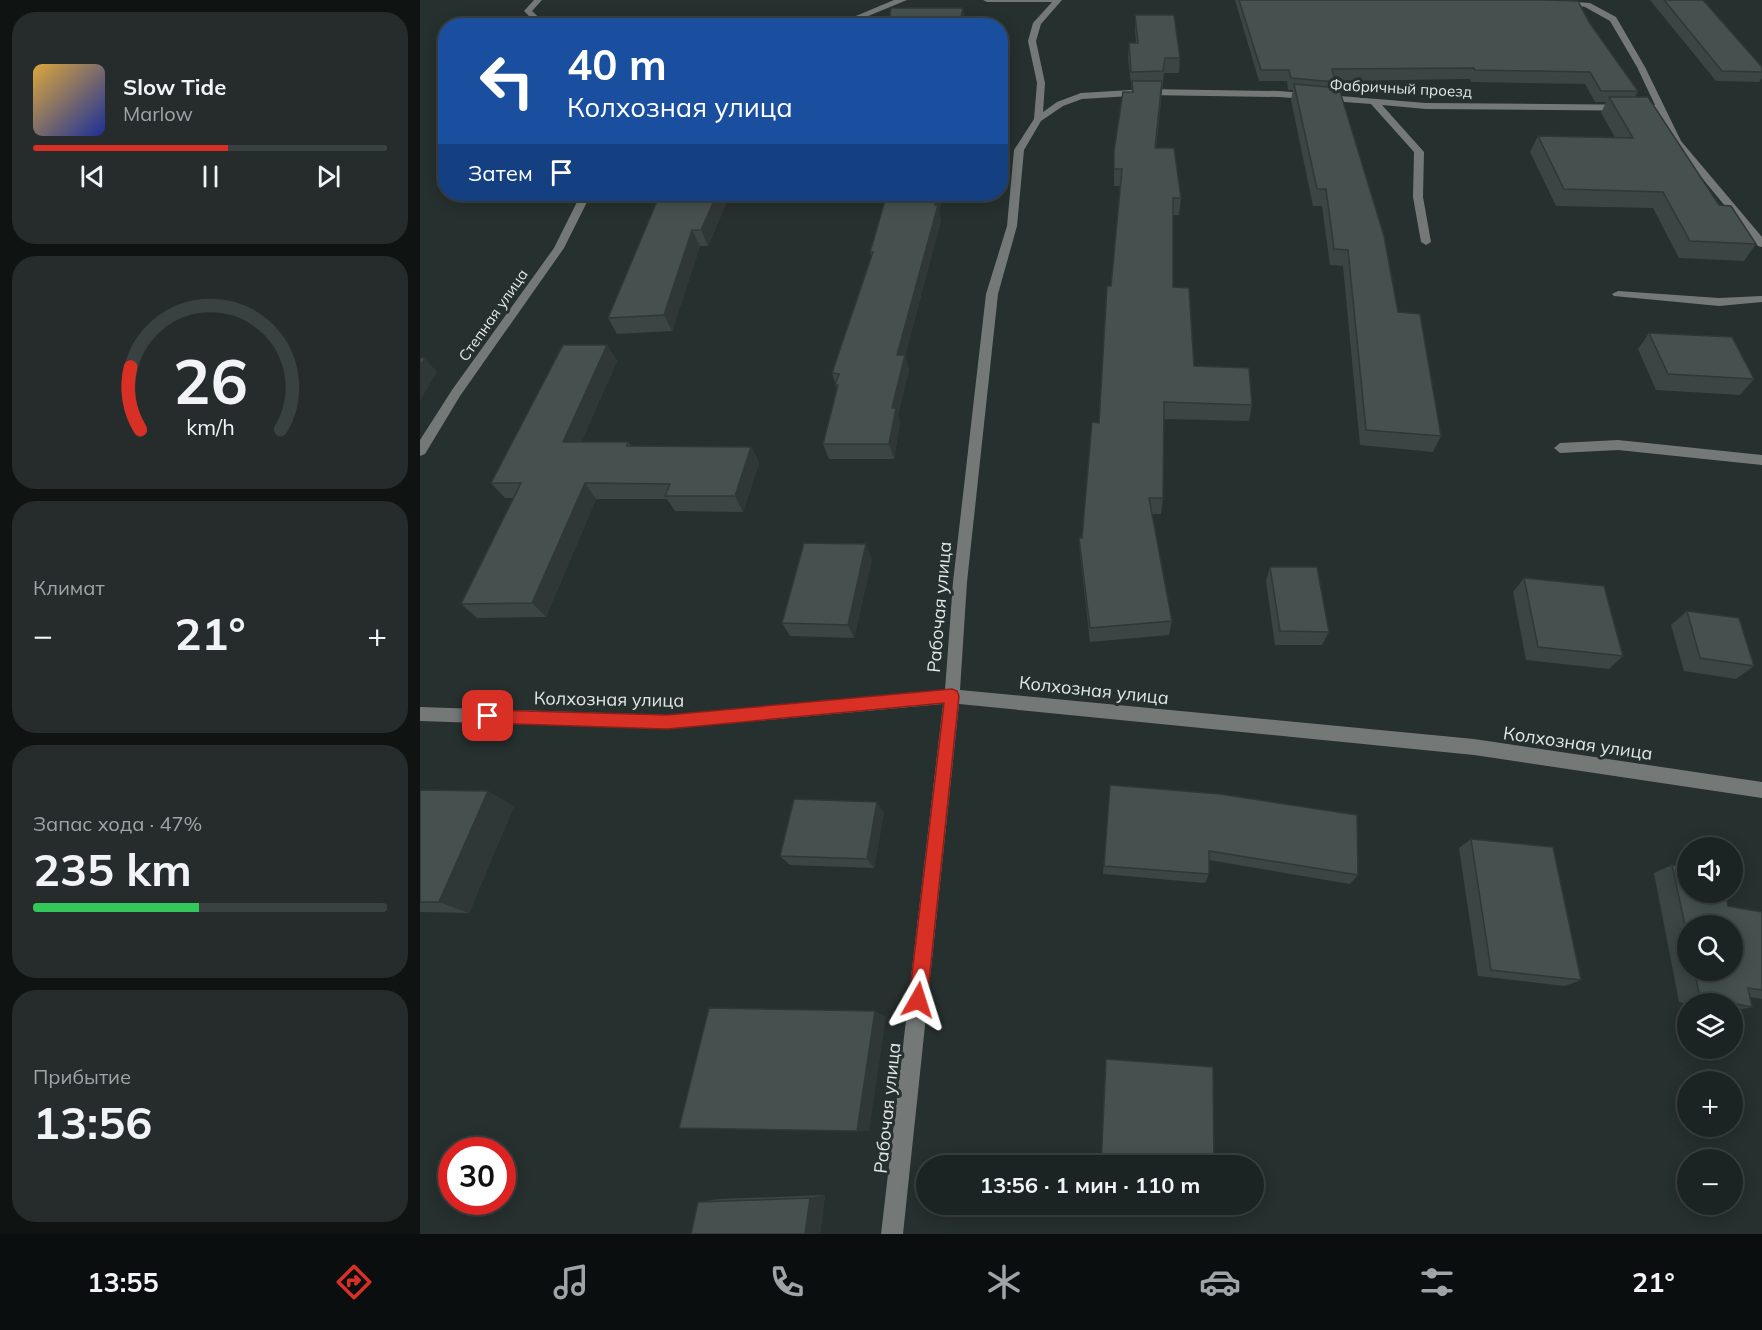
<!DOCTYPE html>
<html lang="ru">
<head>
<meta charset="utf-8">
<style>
	body { margin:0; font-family:Mulish,sans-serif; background:#252c2b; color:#f1f3f6; height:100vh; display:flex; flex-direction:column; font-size:22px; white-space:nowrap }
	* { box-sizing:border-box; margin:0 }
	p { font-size:20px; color:#a0a4a6 }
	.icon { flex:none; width:33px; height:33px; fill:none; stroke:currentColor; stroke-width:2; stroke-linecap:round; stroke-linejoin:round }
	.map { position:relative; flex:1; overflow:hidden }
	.drawer { display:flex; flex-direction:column; gap:12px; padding:12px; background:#0f1413; width:420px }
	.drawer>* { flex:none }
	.top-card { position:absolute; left:18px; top:18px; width:570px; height:183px; border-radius:24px; box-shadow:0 3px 15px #0003,0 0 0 2px #3a4141; background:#1a4fa0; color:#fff; overflow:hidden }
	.controls { position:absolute; left:1257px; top:837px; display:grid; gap:12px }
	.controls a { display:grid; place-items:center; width:66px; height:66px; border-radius:50%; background:#1c2423; box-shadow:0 3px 15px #0003,0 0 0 2px #3a4141; font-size:30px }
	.speed { position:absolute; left:18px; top:1137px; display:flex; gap:12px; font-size:30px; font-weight:700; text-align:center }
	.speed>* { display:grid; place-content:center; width:78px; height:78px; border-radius:50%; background:#1c2423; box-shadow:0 3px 15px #0003,0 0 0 2px #3a4141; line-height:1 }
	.speed .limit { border:9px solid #d22; background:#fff; color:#111 }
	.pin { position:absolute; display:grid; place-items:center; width:51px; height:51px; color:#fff; margin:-26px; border-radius:12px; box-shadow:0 3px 9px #0006 }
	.me { position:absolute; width:66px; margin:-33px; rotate:6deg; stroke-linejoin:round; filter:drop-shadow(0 0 4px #0008) }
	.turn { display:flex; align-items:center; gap:21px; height:126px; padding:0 30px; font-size:27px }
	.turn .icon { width:78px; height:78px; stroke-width:2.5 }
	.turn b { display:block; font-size:42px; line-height:51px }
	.then { display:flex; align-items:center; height:57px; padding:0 30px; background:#0003; gap:12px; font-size:22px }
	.big { font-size:45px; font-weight:700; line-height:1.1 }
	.drawer .widget { flex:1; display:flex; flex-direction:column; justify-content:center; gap:9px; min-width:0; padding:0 21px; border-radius:24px; background:#252c2b }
	.drawer .dial { align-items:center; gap:0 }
	.dial svg { height:156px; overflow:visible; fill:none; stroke:#3a4141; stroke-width:7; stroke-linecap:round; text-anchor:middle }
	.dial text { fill:#f1f3f6; stroke:none }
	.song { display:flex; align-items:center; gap:18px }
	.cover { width:72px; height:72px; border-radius:9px; background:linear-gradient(135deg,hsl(40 70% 55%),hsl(230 70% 35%)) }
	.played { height:6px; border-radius:3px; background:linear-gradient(90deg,#d93025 55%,#3a4141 55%) }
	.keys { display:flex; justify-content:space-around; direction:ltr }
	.heat { display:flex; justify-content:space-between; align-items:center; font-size:33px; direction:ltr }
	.charge { height:9px; border-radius:4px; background:linear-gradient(90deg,#34c759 47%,#3a4141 0) }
	.trip { position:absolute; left:496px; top:1155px; width:348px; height:60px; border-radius:30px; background:#1c2423; box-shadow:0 3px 15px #0003,0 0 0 2px #3a4141; font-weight:700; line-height:60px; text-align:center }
	.menu { display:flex; height:96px; justify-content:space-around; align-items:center; background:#0b0e0e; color:#a0a4a6 }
	.menu .icon { width:42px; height:42px }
	.menu .selected { color:#d93025 }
	.menu b { font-size:27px; color:#f1f3f6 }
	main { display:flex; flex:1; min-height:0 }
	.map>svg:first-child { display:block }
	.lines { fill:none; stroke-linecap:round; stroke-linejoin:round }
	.minor { fill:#747978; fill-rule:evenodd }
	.wall { fill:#3b4544; fill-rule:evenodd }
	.shaded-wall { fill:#303837 }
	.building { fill:#45504f; stroke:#303837; stroke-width:1.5 }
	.route { fill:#d93025; stroke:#8d1f18; stroke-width:1.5 }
	.labels { text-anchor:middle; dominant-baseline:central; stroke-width:6; stroke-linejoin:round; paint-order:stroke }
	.far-street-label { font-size:15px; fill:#e1e8e7; stroke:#26302f }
	.street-label { font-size:18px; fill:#e1e8e7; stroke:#26302f }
</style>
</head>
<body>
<main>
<section class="drawer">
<div class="widget">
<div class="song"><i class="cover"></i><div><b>Slow Tide</b><p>Marlow</p></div></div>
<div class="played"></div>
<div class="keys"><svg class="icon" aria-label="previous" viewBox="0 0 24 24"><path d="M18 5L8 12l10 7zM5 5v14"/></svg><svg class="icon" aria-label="pause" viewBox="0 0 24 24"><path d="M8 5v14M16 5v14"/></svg><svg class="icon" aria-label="next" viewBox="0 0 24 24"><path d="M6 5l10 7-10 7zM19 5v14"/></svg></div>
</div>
<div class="widget dial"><svg viewBox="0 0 100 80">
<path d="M14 69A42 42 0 1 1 86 69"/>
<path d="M14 69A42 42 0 0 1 9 37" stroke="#d93025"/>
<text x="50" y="56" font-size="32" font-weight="700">26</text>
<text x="50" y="72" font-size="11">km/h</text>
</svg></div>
<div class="widget"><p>Климат</p>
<div class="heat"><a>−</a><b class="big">21°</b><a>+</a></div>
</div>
<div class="widget"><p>Запас хода · 47%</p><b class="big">235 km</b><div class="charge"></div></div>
<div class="widget"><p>Прибытие</p><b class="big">13:56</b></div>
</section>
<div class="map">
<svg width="1342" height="1234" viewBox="0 0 1342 1234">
	<rect width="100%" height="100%" fill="#26302f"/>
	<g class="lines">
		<g class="minor">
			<polygon points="114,0 122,0 112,11 128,26 119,26 104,11"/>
			<polygon points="474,0 487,0 424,26 412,26"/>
			<polygon points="563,0 642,0 621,24 616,41 625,83 623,112 637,102 661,93 727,89 859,91 1006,103 1235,105 1217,67 1190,21 1165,7 1131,0 1170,3 1196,17 1225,67 1261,141 1342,237 1342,247 1338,246 1254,144 1238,111 1006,109 962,105 1004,152 1003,197 1011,242 1006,245 1001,242 993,197 994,152 951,104 859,97 727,95 662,99 643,106 621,121 604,150 597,226 578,294 547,582 540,690 1054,739 1342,782 1342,798 1054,755 539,704 483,1234 461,1234 523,704 247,729 0,721 0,707 247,715 525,690 533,582 566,294 587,226 594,150 614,119 617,83 608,41 613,23 632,2 567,2"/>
			<polygon points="161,194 171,194 144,248 40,396 5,454 0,456 0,440 32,390 134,248"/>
			<polygon points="1198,291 1299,298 1342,296 1342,302 1299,306 1194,296 1192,294"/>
			<polygon points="1198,440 1342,455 1342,465 1198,450 1140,453 1134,448 1140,443"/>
		</g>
	</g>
	<g class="wall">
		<polygon points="815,0 1125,0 1169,22 1218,91 1215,97 1299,205 1336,244 1324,261 1259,258 1233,208 1136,206 1110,152 1118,136 1195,137 1181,113 1186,102 1175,102 1165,84 1051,82 1050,79 915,81 914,87 978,312 1021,436 1013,452 940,445 923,266 910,265 902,206 893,206 871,100 873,90 868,90 867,81 839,81"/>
		<polygon points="1230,0 1283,0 1342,67 1342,78 1339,82 1296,81"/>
		<polygon points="715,15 760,58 759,73 744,73 736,148 761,198 759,215 753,215 753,287 774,366 832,405 829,421 744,419 743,498 741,514 732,514 752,621 749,635 670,642 660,554 659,538 662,538 679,423 700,186 694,186 694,151 712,92 708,59 709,43 716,43 715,30"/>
		<polygon points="233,194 310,194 288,246 280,246 252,331 197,334 188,318 237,201"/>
		<polygon points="467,194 524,194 519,211 521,220 485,356 489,370 478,415 480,423 474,459 409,459 403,444 417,389 412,373 452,257 450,252"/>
		<polygon points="1229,333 1334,379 1320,395 1236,390 1218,349"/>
		<polygon points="187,345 197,361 161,442 208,442 211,446 331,447 339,463 323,512 255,511 247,499 176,499 126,617 57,618 41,604 93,498 85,498 71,483"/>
		<polygon points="452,559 434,638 370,636 362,623"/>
		<polygon points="850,567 909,632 902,645 855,645 846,581"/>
		<polygon points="1104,578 1203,656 1189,669 1106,660 1093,592"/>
		<polygon points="1267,611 1334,666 1316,679 1264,671 1251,625"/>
		<polygon points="690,785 938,875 930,884 789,860 789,874 785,883 683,874"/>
		<polygon points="0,790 94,806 49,913 0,912"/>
		<polygon points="464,812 454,868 370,865 360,856"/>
		<polygon points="1051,839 1161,980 1145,986 1058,976 1039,848"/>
		<path d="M1252,865L1308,906L1342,912V999L1330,997L1332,1007L1312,1011V1004H1269L1259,1002L1234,873ZM1268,926L1312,970H1268Z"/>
		<polygon points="405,1195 400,1234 278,1202 299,1199"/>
	</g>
	<g class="shaded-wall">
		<polygon points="543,8 545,23 544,26 539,26"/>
		<polygon points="297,194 310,194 288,246 281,230"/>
		<polygon points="518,194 524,194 519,211 521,220 485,356 489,370 478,415 480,423 474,459 469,444 477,355"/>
		<polygon points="272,230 280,246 252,331 244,315"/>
		<polygon points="187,345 197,361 155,457 143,442"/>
		<polygon points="5,358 17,372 0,401 0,366"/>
		<polygon points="331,447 339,463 323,512 315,496"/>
		<polygon points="165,483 176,499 126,617 112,603"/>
		<polygon points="446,544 452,559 434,638 428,625"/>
		<polygon points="68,791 94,806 49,913 19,902"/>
		<polygon points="457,802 464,812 454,868 447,859"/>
		<polygon points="455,1011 466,1017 449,1131 437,1131"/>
		<polygon points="405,1195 400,1234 385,1234 390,1198"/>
	</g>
	<g class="building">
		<polygon points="819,0 1125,0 1158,1 1169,22 1218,91 1181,91 1170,72 1055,70 1054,68 912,69 915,82 871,78 869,70 841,70"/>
		<polygon points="1244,0 1283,0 1342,67 1342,72 1302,71"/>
		<polygon points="471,8 543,8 539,26 464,26 464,21 469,21"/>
		<polygon points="715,15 754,15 760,58 745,58 743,71 711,72 709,43 718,43"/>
		<polygon points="712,81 742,81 735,148 754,148 761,198 753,198 753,287 769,288 774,366 829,368 832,405 744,402 743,498 729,498 752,621 670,628 659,538 662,538 672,422 679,423 687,286 691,286 702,169 694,169 694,151 703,92 713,92"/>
		<polygon points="874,84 919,88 964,236 978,312 1000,314 1021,436 946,430 928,250 914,249 906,189 897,189"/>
		<polygon points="1189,97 1228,97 1299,205 1311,206 1336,244 1270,241 1243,192 1144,189 1118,136 1213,138"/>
		<polygon points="240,194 297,194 281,230 272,230 244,315 188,318"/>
		<polygon points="467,194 518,194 515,205 518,205 477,355 485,355 472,408 476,408 469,444 403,444 418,385 415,385 419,374 412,373 453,252 450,252"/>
		<polygon points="1229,333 1312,337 1334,379 1248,374"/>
		<polygon points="143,345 187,345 143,442 208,442 207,446 331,447 315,496 245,496 250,484 165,483 112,603 41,604 101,483 71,483"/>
		<polygon points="0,358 5,358 0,366"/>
		<polygon points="384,543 446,544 428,625 362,623"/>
		<polygon points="850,567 897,567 909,632 860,631"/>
		<polygon points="1104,578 1184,586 1203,656 1118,647"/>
		<polygon points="1267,611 1319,618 1334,666 1280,658"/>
		<polygon points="690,785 800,794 937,815 938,875 789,851 789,874 684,866"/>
		<polygon points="0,790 68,791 19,902 0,902"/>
		<polygon points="374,799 457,802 447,859 360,856"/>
		<polygon points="1051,839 1133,847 1161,980 1071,970"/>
		<polygon points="1252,865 1268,867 1268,892 1305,892 1308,906 1342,912 1342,990 1328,988 1332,1007 1280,997 1274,970 1312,970 1312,926 1268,926 1268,939"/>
		<polygon points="289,1008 455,1011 437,1131 259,1128"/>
		<polygon points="686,1059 793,1067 794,1166 681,1166"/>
		<polygon points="390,1198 385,1234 271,1234 278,1202"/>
	</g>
	<polygon class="route" points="532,689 537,691 539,696 507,1000 505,1006 498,1009 492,1006 489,1000 524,703 247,729 68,723 62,721 60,716 62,712 68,710 247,715"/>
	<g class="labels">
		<g class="far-street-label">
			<text transform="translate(981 88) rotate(3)">Фабричный проезд</text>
			<text transform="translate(73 315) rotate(-55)">Степная улица</text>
		</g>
		<g class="street-label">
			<text transform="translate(519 607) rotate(-85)">Рабочая улица</text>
			<text transform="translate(674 690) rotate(6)">Колхозная улица</text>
			<text transform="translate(189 699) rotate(1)">Колхозная улица</text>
			<text transform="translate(1158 743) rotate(8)">Колхозная улица</text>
			<text transform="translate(467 1108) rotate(-84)">Рабочая улица</text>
		</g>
	</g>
</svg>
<div class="controls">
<a><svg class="icon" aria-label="sound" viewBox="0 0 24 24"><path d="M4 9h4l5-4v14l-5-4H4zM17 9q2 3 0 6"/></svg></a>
<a><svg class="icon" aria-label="search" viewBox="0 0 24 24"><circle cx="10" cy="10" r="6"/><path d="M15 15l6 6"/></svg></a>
<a><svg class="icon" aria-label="layers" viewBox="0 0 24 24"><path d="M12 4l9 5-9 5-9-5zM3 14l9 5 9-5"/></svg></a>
<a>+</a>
<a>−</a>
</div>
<div class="speed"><div class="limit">30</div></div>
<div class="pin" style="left:68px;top:716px;background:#d93025"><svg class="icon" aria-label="arrive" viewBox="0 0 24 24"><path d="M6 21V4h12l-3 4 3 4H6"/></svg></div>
<svg class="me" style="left:498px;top:1000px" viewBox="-20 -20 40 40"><path d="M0-17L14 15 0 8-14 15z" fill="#d93025" stroke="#fff" stroke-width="4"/></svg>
<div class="trip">13:56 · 1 мин · 110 m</div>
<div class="top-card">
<div class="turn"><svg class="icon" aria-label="left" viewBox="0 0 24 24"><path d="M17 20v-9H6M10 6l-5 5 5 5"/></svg><div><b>40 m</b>Колхозная улица</div></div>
<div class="then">Затем<svg class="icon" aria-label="arrive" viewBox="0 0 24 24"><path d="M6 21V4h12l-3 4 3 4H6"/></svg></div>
</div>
</div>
</main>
<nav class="menu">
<b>13:55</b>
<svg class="icon selected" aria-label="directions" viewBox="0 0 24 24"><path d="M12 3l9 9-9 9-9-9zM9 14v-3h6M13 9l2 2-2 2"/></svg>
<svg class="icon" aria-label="music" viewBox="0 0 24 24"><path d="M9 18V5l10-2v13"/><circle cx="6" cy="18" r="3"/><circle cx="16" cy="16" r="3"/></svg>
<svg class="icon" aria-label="phone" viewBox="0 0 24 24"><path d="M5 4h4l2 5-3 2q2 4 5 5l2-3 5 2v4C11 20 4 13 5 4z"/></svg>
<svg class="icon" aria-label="climate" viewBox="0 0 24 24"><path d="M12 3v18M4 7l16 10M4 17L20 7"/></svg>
<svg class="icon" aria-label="car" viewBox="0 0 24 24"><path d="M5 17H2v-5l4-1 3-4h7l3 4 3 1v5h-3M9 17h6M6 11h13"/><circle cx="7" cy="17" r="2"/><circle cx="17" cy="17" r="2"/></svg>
<svg class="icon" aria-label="filters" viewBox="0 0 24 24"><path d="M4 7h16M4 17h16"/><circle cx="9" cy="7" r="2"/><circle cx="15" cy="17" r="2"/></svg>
<b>21°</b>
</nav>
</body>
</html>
